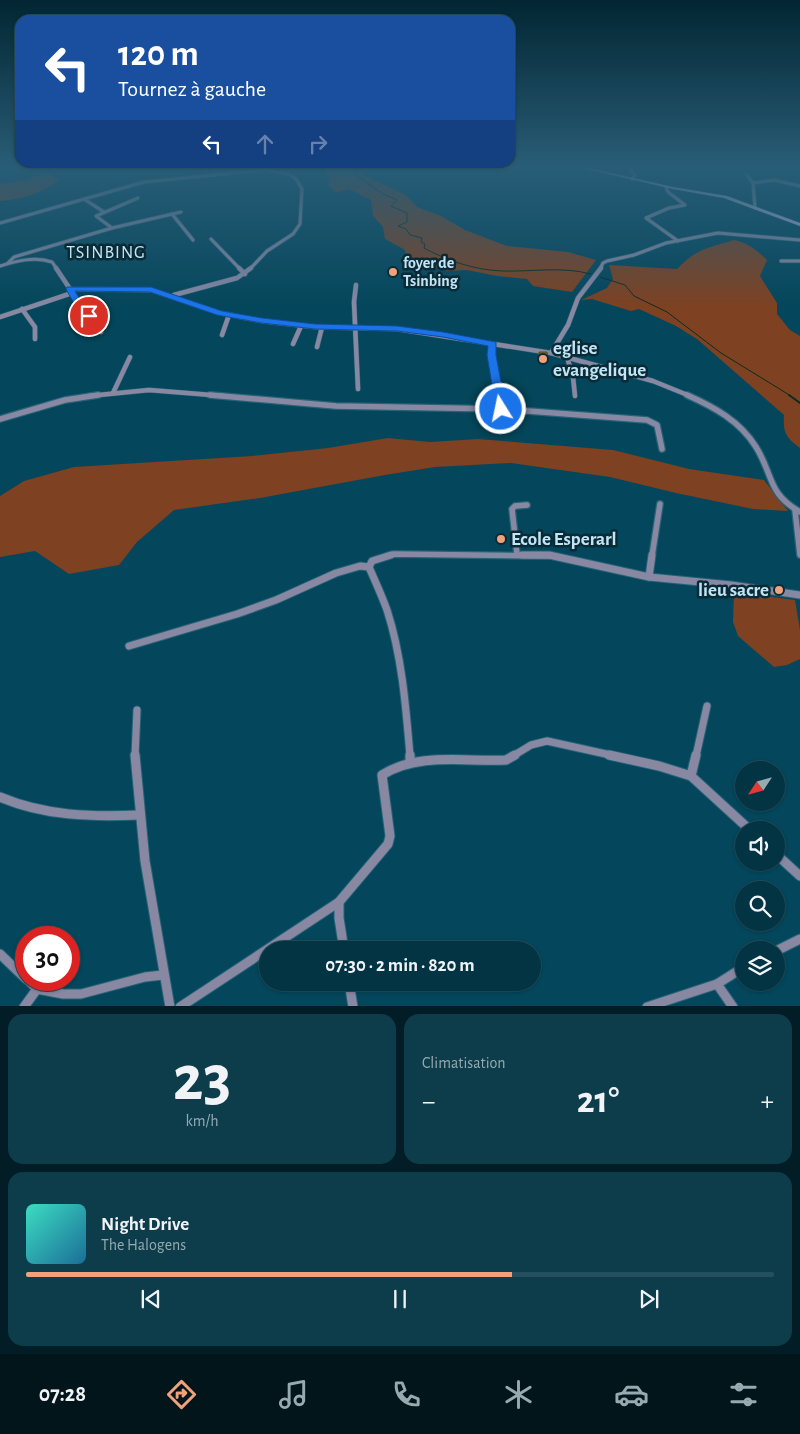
<!DOCTYPE html>
<html lang="fr">
<head>
<meta charset="utf-8">
<style>
	body { margin:0; font-family:"Alegreya Sans",sans-serif; background:#0d3c4b; color:#f1f3f6; height:100vh; display:flex; flex-direction:column; font-size:19px; white-space:nowrap }
	* { box-sizing:border-box; margin:0 }
	p { font-size:16px; color:#97aab2 }
	.icon { flex:none; width:28px; height:28px; fill:none; stroke:currentColor; stroke-width:2; stroke-linecap:round; stroke-linejoin:round }
	.map { position:relative; height:1006px; overflow:hidden }
	.side { display:flex; flex-direction:column; gap:8px; padding:8px; background:#021d25; flex:1 }
	.side>* { flex:none }
	.guide { position:absolute; left:15px; top:15px; width:500px; height:152px; border-radius:15px; box-shadow:0 1px 4px #0004,0 0 0 1px #244f5d; background:#1a4fa0; color:#fff; overflow:hidden }
	.needle { width:32px; rotate:234deg }
	.buttons { position:absolute; left:735px; top:761px; display:grid; gap:10px }
	.buttons a { display:grid; place-items:center; width:50px; height:50px; border-radius:50%; background:#033444; box-shadow:0 1px 4px #0004,0 0 0 1px #244f5d; font-size:25px }
	.speed { position:absolute; left:15px; top:926px; display:flex; gap:10px; font-size:25px; font-weight:700; text-align:center }
	.speed>* { display:grid; place-content:center; width:65px; height:65px; border-radius:50%; background:#033444; box-shadow:0 1px 4px #0004,0 0 0 1px #244f5d; line-height:1 }
	.speed .limit { border:8px solid #d22; background:#fff; color:#111 }
	.pin { position:absolute; display:grid; place-items:center; width:42px; height:42px; color:#fff; margin:-21px; border:2px solid #fff; border-radius:50%; box-shadow:0 1px 5px #0007 }
	.me { position:absolute; width:55px; margin:-28px; rotate:350deg; stroke-linejoin:round; filter:drop-shadow(0 0 4px #0008) }
	.turn { display:flex; align-items:center; gap:18px; height:105px; padding:0 20px; font-size:22px }
	.turn .icon { width:65px; height:65px; stroke-width:2.5 }
	.turn b { display:block; font-size:35px; line-height:42px }
	.lanes { display:flex; align-items:center; height:48px; padding:0 20px; background:#0003; justify-content:center; gap:25px; direction:ltr }
	.lanes .off { opacity:.35 }
	.big { font-size:38px; font-weight:700; line-height:1.1 }
	.side .widget { flex:1; display:flex; flex-direction:column; justify-content:center; gap:8px; min-width:0; padding:0 18px; border-radius:15px; background:#0d3c4b }
	.side .dial { align-items:center; gap:0 }
	.dial b { font-size:65px; line-height:1 }
	.song { display:flex; align-items:center; gap:15px }
	.cover { width:60px; height:60px; border-radius:8px; background:linear-gradient(135deg,hsl(170 70% 55%),hsl(200 70% 35%)) }
	.played { height:5px; border-radius:2px; background:linear-gradient(90deg,#f1a27b 65%,#244f5d 65%) }
	.keys { display:flex; justify-content:space-around; direction:ltr }
	.heat { display:flex; justify-content:space-between; align-items:center; font-size:28px; direction:ltr }
	.side .tiles { flex:1; display:grid; gap:8px; grid-template-columns:1fr 1fr }
	.widget:last-child { grid-column:span 2 }
	.trip { position:absolute; left:259px; top:941px; width:282px; height:50px; border-radius:25px; background:#033444; box-shadow:0 1px 4px #0004,0 0 0 1px #244f5d; font-weight:700; line-height:50px; text-align:center }
	.menu { display:flex; height:80px; justify-content:space-around; align-items:center; background:#01151b; color:#97aab2 }
	.menu .icon { width:35px; height:35px }
	.menu .active { color:#f1a27b }
	.menu b { font-size:22px; color:#f1f3f6 }
	.map>svg:first-child { display:block }
	.green { fill:#7e4121 }
	.lines { fill:none; stroke-linecap:round; stroke-linejoin:round }
	.stream-far1 { stroke:#0b2c20; stroke-width:1 }
	.stream { stroke:#0b2c20; stroke-width:2 }
	.minor-far4-casing { stroke:#266377; stroke-width:4.5 }
	.minor-far3-casing { stroke:#266377; stroke-width:5.5 }
	.minor-far2-casing { stroke:#266377; stroke-width:8 }
	.minor-far1-casing { stroke:#266377; stroke-width:9 }
	.minor-casing { stroke:#266377; stroke-width:11 }
	.secondary-casing { stroke:#266377; stroke-width:1 }
	.minor-far4 { stroke:#8988a3; stroke-width:3 }
	.minor-far3 { stroke:#8988a3; stroke-width:4.5 }
	.minor-far2 { stroke:#8988a3; stroke-width:5.5 }
	.minor-far1 { stroke:#8988a3; stroke-width:7 }
	.minor { stroke:#8988a3; stroke-width:9 }
	.secondary { fill:#b3b1da; fill-rule:evenodd }
	.wall { fill:#5f5d26 }
	.building { fill:#6f6c2c; stroke:#4e4c1f }
	.route { fill:#1a73e8; stroke:#114b97 }
	.poi-dot { fill:#f1a27b; stroke:#0a2a36; stroke-width:2 }
	.labels { text-anchor:middle; dominant-baseline:central; stroke-width:5; stroke-linejoin:round; paint-order:stroke }
	.far-poi-label { font-size:16px; font-weight:bold; fill:#c2e5f5; stroke:#0a2a36; text-anchor:start }
	.far-quarter-label { font-size:18px; letter-spacing:1px; fill:#c2e5f5; stroke:#0a2a36 }
	.poi-label { font-size:19px; font-weight:bold; fill:#c2e5f5; stroke:#0a2a36; text-anchor:start }
</style>
</head>
<body>
<div class="map">
<svg width="800" height="1007" viewBox="0 0 800 1007">
	<rect width="100%" height="100%" fill="#04465b"/>
	<g class="green">
		<polygon points="328,167 367,167 364,175 406,195 417,207 441,216 465,230 507,246 568,252 596,260 572,292 533,286 527,279 497,276 467,270 447,271 407,259 405,250 385,239 383,227 373,216 371,200 349,189 336,193 328,184 330,181 324,170"/>
		<path d="M42,173L52,174L59,180C41,194 22,199 0,201V184L29,179Z"/>
		<path d="M734,240C748,243 757,250 767,260L760,276L777,303V314L790,330L800,336V448C785,437 783,432 784,415L697,339L676,326L639,309L631,311L592,299L581,300L607,288L613,279L609,265L677,269C697,248 708,248 734,240Z"/>
		<polygon points="388,438 430,442 478,439 613,450 689,469 764,480 788,511 753,509 676,493 610,477 511,463 435,467 385,475 260,498 174,510 137,542 119,565 69,574 35,551 0,557 0,496 24,481 74,467 252,456 328,448"/>
		<polygon points="734,592 795,600 800,630 800,659 787,665 774,667 738,636 733,622"/>
	</g>
	<g class="lines">
		<g class="stream-far1">
			<path d="M363,167L356,171V175L383,194L397,200L391,206L407,213V222L398,226L406,229L410,235L422,238L421,242L425,244L424,248C448,261 475,270 502,271C532,272 561,266 591,274"/>
			<polyline points="600,277 625,285 634,296 667,312 721,353 791,396"/>
		</g>
		<polyline class="stream" points="789,395 800,403"/>
		<g class="minor-far4-casing">
			<g id="minor-far4">
				<polyline points="631,170 635,175 632,179"/>
				<polyline points="747,175 753,183 755,208"/>
				<polyline points="753,183 774,180 800,186"/>
				<polyline points="666,187 668,192 685,205 669,208 646,218 678,241"/>
				<polyline points="84,199 104,212"/>
				<polyline points="172,214 193,240"/>
				<polyline points="0,223 144,182 263,170 289,174 296,179 302,189 300,224 293,234 267,251 250,269"/>
				<polyline points="112,228 96,216 138,198"/>
				<polyline points="211,239 240,269"/>
				<polyline points="781,261 800,261"/>
				<polyline points="8,263 14,257 112,228 181,212"/>
				<path d="M0,266C17,261 35,256 52,262L57,269"/>
				<polyline points="600,269 603,263 607,261 634,255 666,243 718,233 800,240"/>
			</g>
		</g>
		<g class="minor-far3-casing">
			<g id="minor-far3">
				<polyline points="56,268 70,289 151,290 220,313 262,321 315,327 397,329 551,353 653,381 690,396"/>
				<polyline points="239,268 245,274"/>
				<polyline points="356,285 354,302 358,389"/>
				<polyline points="71,292 101,332"/>
				<polyline points="174,295 237,278 251,268"/>
				<polyline points="22,309 35,327 35,339"/>
				<polyline points="0,317 72,293"/>
				<polyline points="222,335 229,315"/>
				<polyline points="293,344 301,326"/>
				<polyline points="492,344 491,355 499,396"/>
				<polyline points="317,347 322,327"/>
				<polyline points="551,353 568,325 578,298 601,268"/>
				<polyline points="567,357 573,377 575,396"/>
				<polyline points="113,393 130,357"/>
				<polyline points="89,396 149,390 224,396"/>
			</g>
		</g>
		<g class="minor-far2-casing">
			<g id="minor-far2">
				<polyline points="210,395 336,406 501,409 498,395"/>
				<path d="M687,395C714,407 740,421 756,447C774,476 767,493 800,512"/>
				<polyline points="501,409 647,420 657,425 662,449"/>
				<polyline points="0,419 65,400 98,395"/>
				<polyline points="795,510 800,555"/>
				<polyline points="517,554 512,509 515,506 527,505"/>
				<polyline points="387,556 393,554 554,556"/>
				<polyline points="652,556 660,504"/>
			</g>
		</g>
		<g class="minor-far1-casing">
			<g id="minor-far1">
				<path d="M391,555L372,561L369,567C375,581 382,596 387,610C402,656 406,708 410,756"/>
				<polyline points="522,555 549,555 649,577 731,585 800,595"/>
				<polyline points="649,577 652,555"/>
				<polyline points="129,646 237,614 276,600 336,573 360,566 369,567"/>
				<polyline points="135,756 137,710"/>
				<polyline points="513,756 531,745 547,741 615,756"/>
				<polyline points="696,756 707,706"/>
			</g>
		</g>
		<g class="minor-casing">
			<g id="minor">
				<polyline points="135,755 145,861 170,1007"/>
				<polyline points="410,755 410,761"/>
				<polyline points="609,755 659,766 691,776 750,830"/>
				<polyline points="691,776 696,755"/>
				<path d="M0,797C45,816 91,817 139,815"/>
				<polyline points="776,854 800,876"/>
				<path d="M344,950L339,918V902L388,844L390,836L382,775C418,752 465,762 506,760L515,755"/>
				<polyline points="776,951 800,939"/>
				<polyline points="0,954 26,979"/>
				<polyline points="28,980 37,989"/>
				<polyline points="349,982 353,1007"/>
				<polyline points="717,984 733,1007"/>
				<polyline points="24,1007 37,989 63,994 81,994 145,977 163,975"/>
				<polyline points="180,1007 339,902"/>
				<polyline points="647,1007 717,984 744,967"/>
			</g>
		</g>
		<g class="secondary-casing">
			<polygon id="secondary" points="577,167 585,167 673,187 727,196 800,223 800,226 724,198 673,189"/>
		</g>
		<use href="#minor-far4" class="minor-far4"/>
		<use href="#minor-far3" class="minor-far3"/>
		<use href="#minor-far2" class="minor-far2"/>
		<use href="#minor-far1" class="minor-far1"/>
		<use href="#minor" class="minor"/>
		<use href="#secondary" class="secondary"/>
	</g>
	<polygon class="wall" points="539,352 548,358 547,362 539,362 538,357"/>
	<polygon class="building" points="539,352 547,352 548,358 540,357"/>
	<linearGradient id="sky" x2="0" y2="1"><stop stop-color="#022632"/><stop offset="0.54" stop-color="#295d77"/><stop offset="1" stop-color="#295d77" stop-opacity="0"/></linearGradient>
	<rect width="800" height="308" fill="url(#sky)"/>
	<polygon class="route" points="67,287 151,287 222,311 262,318 315,324 397,326 443,332 496,342 496,355 506,409 501,412 496,409 487,355 488,346 443,337 397,331 315,329 262,323 217,315 150,292 75,291 83,304 93,316 89,318 76,307 66,289"/>
	<g class="poi-dot">
		<circle cx="393" cy="272" r="5"/>
		<circle cx="543" cy="359" r="5"/>
		<circle cx="501" cy="539" r="5"/>
		<circle cx="779" cy="590" r="5"/>
	</g>
	<g class="labels">
		<g class="far-poi-label">
			<text x="403" y="263">foyer de<tspan x="403" dy="18">Tsinbing</tspan></text>
		</g>
		<g class="far-quarter-label">
			<text x="106" y="253">TSINBING</text>
		</g>
		<g class="poi-label">
			<text x="553" y="348">eglise<tspan x="553" dy="22">evangelique</tspan></text>
			<text x="511" y="539">Ecole Esperarl</text>
			<text x="769" y="590" text-anchor="end">lieu sacre</text>
		</g>
	</g>
</svg>
<div class="buttons">
<a><svg class="needle" viewBox="-14 -14 28 28"><path d="M0-13l5 13h-10z" fill="#e53935"/><path d="M0 13l5-13h-10z" fill="#97aab2"/></svg></a>
<a><svg class="icon" aria-label="sound" viewBox="0 0 24 24"><path d="M4 9h4l5-4v14l-5-4H4zM17 9q2 3 0 6"/></svg></a>
<a><svg class="icon" aria-label="search" viewBox="0 0 24 24"><circle cx="10" cy="10" r="6"/><path d="M15 15l6 6"/></svg></a>
<a><svg class="icon" aria-label="layers" viewBox="0 0 24 24"><path d="M12 4l9 5-9 5-9-5zM3 14l9 5 9-5"/></svg></a>
</div>
<div class="speed"><div class="limit">30</div></div>
<div class="pin" style="left:89px;top:316px;background:#d93025"><svg class="icon" aria-label="arrive" viewBox="0 0 24 24"><path d="M6 21V4h12l-3 4 3 4H6"/></svg></div>
<svg class="me" style="left:501px;top:409px" viewBox="-20 -20 40 40"><circle r="17" fill="#1a73e8" stroke="#fff" stroke-width="3"/><path d="M0-11L8 9 0 5-8 9z" fill="#fff"/></svg>
<div class="trip">07:30 · 2 min · 820 m</div>
<div class="guide">
<div class="turn"><svg class="icon" aria-label="left" viewBox="0 0 24 24"><path d="M17 20v-9H6M10 6l-5 5 5 5"/></svg><div><b>120 m</b>Tournez à gauche</div></div>
<div class="lanes"><svg class="icon" aria-label="left" viewBox="0 0 24 24"><path d="M17 20v-9H6M10 6l-5 5 5 5"/></svg><svg class="icon off" aria-label="ahead" viewBox="0 0 24 24"><path d="M12 20V5M6 11l6-6 6 6"/></svg><svg class="icon off" aria-label="right" viewBox="0 0 24 24"><path d="M7 20v-9h11M14 6l5 5-5 5"/></svg></div>
</div>
</div>
<section class="side">
<div class="tiles">
<div class="widget dial"><b>23</b><p>km/h</p></div>
<div class="widget"><p>Climatisation</p>
<div class="heat"><a>−</a><b class="big">21°</b><a>+</a></div>
</div>
<div class="widget">
<div class="song"><i class="cover"></i><div><b>Night Drive</b><p>The Halogens</p></div></div>
<div class="played"></div>
<div class="keys"><svg class="icon" aria-label="previous" viewBox="0 0 24 24"><path d="M18 5L8 12l10 7zM5 5v14"/></svg><svg class="icon" aria-label="pause" viewBox="0 0 24 24"><path d="M8 5v14M16 5v14"/></svg><svg class="icon" aria-label="next" viewBox="0 0 24 24"><path d="M6 5l10 7-10 7zM19 5v14"/></svg></div>
</div>
</div>
</section>
<nav class="menu">
<b>07:28</b>
<svg class="icon active" aria-label="directions" viewBox="0 0 24 24"><path d="M12 3l9 9-9 9-9-9zM9 14v-3h6M13 9l2 2-2 2"/></svg>
<svg class="icon" aria-label="music" viewBox="0 0 24 24"><path d="M9 18V5l10-2v13"/><circle cx="6" cy="18" r="3"/><circle cx="16" cy="16" r="3"/></svg>
<svg class="icon" aria-label="phone" viewBox="0 0 24 24"><path d="M5 4h4l2 5-3 2q2 4 5 5l2-3 5 2v4C11 20 4 13 5 4z"/></svg>
<svg class="icon" aria-label="climate" viewBox="0 0 24 24"><path d="M12 3v18M4 7l16 10M4 17L20 7"/></svg>
<svg class="icon" aria-label="car" viewBox="0 0 24 24"><path d="M5 17H2v-5l4-1 3-4h7l3 4 3 1v5h-3M9 17h6M6 11h13"/><circle cx="7" cy="17" r="2"/><circle cx="17" cy="17" r="2"/></svg>
<svg class="icon" aria-label="filters" viewBox="0 0 24 24"><path d="M4 7h16M4 17h16"/><circle cx="9" cy="7" r="2"/><circle cx="15" cy="17" r="2"/></svg>
</nav>
</body>
</html>
